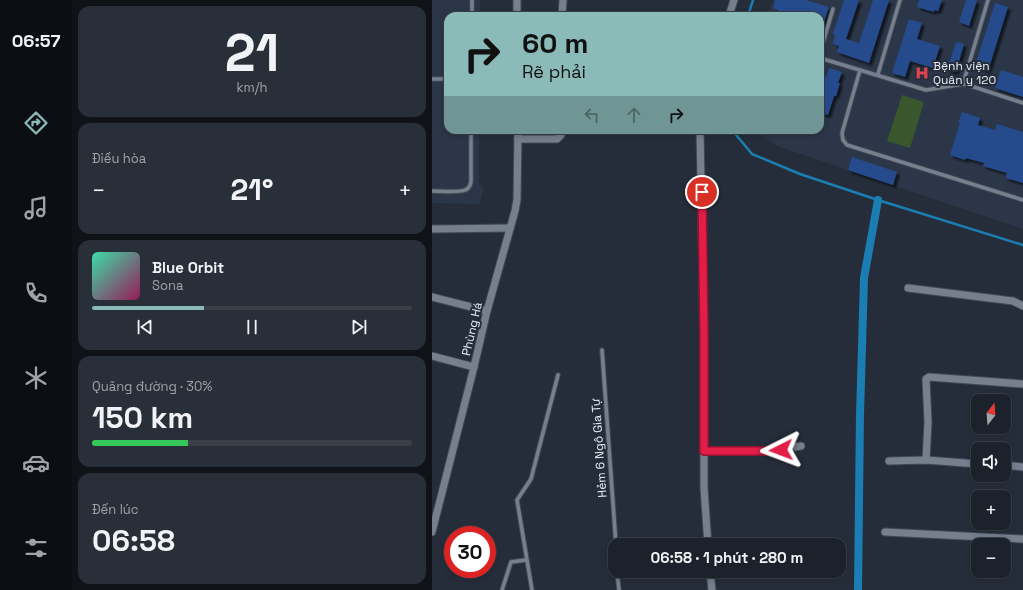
<!DOCTYPE html>
<html lang="vi">
<head>
<meta charset="utf-8">
<style>
	body { margin:0; font-family:"Space Grotesk",sans-serif; background:#292f38; color:#f1f3f6; height:100vh; display:flex; flex-direction:column; font-size:15px; white-space:nowrap }
	* { box-sizing:border-box; margin:0 }
	p { font-size:13px; color:#a0a4a9 }
	.icon { flex:none; width:22px; height:22px; fill:none; stroke:currentColor; stroke-width:2; stroke-linecap:round; stroke-linejoin:round }
	.map { position:relative; flex:1; overflow:hidden }
	.details { display:flex; flex-direction:column; gap:6px; padding:6px; background:#0f1318; width:360px }
	.details>* { flex:none }
	.guide { position:absolute; left:12px; top:12px; width:380px; height:122px; border-radius:12px; box-shadow:0 2px 6px #0003,0 0 0 1px #3a3f48; background:#8bbbb9; color:#111; overflow:hidden }
	.needle { width:26px; rotate:17deg }
	.fabs { position:absolute; left:539px; top:394px; display:grid; gap:8px }
	.fabs a { display:grid; place-items:center; width:40px; height:40px; border-radius:8px; background:#1c222c; box-shadow:0 2px 6px #0003,0 0 0 1px #3a3f48; font-size:20px }
	.speed { position:absolute; left:12px; top:526px; display:flex; gap:8px; font-size:20px; font-weight:700; text-align:center }
	.speed>* { display:grid; place-content:center; width:52px; height:52px; border-radius:50%; background:#1c222c; box-shadow:0 2px 6px #0003,0 0 0 1px #3a3f48; line-height:1 }
	.speed .limit { border:6px solid #d22; background:#fff; color:#111 }
	.pin { position:absolute; display:grid; place-items:center; width:34px; height:34px; color:#fff; margin:-17px; border:2px solid #fff; border-radius:50%; box-shadow:0 1px 4px #0007 }
	.me { position:absolute; width:44px; margin:-22px; rotate:267deg; stroke-linejoin:round; filter:drop-shadow(0 0 3px #0008) }
	.turn { display:flex; align-items:center; gap:14px; height:84px; padding:0 12px; font-size:18px }
	.turn .icon { width:52px; height:52px; stroke-width:2.5 }
	.turn b { display:block; font-size:28px; line-height:34px }
	.lanes { display:flex; align-items:center; height:38px; padding:0 12px; background:#0003; justify-content:center; gap:20px; direction:ltr }
	.lanes .off { opacity:.35 }
	.big { font-size:30px; font-weight:700; line-height:1.1 }
	.details .widget { flex:1; display:flex; flex-direction:column; justify-content:center; gap:6px; min-width:0; padding:0 14px; border-radius:12px; background:#292f38 }
	.details .dial { align-items:center; gap:0 }
	.dial b { font-size:52px; line-height:1 }
	.song { display:flex; align-items:center; gap:12px }
	.cover { width:48px; height:48px; border-radius:6px; background:linear-gradient(135deg,hsl(160 70% 55%),hsl(330 70% 35%)) }
	.played { height:4px; border-radius:2px; background:linear-gradient(90deg,#8bbbb9 35%,#3a3f48 35%) }
	.keys { display:flex; justify-content:space-around; direction:ltr }
	.heat { display:flex; justify-content:space-between; align-items:center; font-size:22px; direction:ltr }
	.charge { height:6px; border-radius:3px; background:linear-gradient(90deg,#34c759 30%,#3a3f48 0) }
	.trip { position:absolute; left:176px; top:538px; width:238px; height:40px; border-radius:12px; background:#1c222c; box-shadow:0 2px 6px #0003,0 0 0 1px #3a3f48; font-weight:700; line-height:40px; text-align:center }
	main { display:flex; flex:1; min-height:0 }
	.menu { display:flex; flex-direction:column; width:72px; justify-content:space-around; align-items:center; background:#0b0e12; color:#a0a4a9 }
	.menu .icon { width:28px; height:28px }
	.menu .selected { color:#8bbbb9 }
	.menu b { font-size:18px; color:#f1f3f6 }
	.map>svg:first-child { display:block }
	.built { fill:#2b3648 }
	.green { fill:#39572c }
	.lines { fill:none; stroke-linecap:round; stroke-linejoin:round }
	.stream { stroke:#1b7eb3; stroke-width:2.5 }
	.canal { stroke:#1b7eb3; stroke-width:8 }
	.building { fill:#254b8d; filter:url(#shadow) }
	.service-casing { stroke:#434954; stroke-width:5.5 }
	.minor-casing { stroke:#434954; stroke-width:9 }
	.service { stroke:#767f8e; stroke-width:3.5 }
	.minor { stroke:#767f8e; stroke-width:7 }
	.route-casing { stroke:#92132f; stroke-width:10 }
	.route { stroke:#e11d48; stroke-width:7 }
	.labels { text-anchor:middle; dominant-baseline:central; stroke-width:4; stroke-linejoin:round; paint-order:stroke }
	.poi-label { font-size:12px; fill:#e9eef6; stroke:#262d3a; text-anchor:start }
	.street-label { font-size:12px; fill:#e9eef6; stroke:#262d3a }
</style>
</head>
<body>
<main>
<nav class="menu">
<b>06:57</b>
<svg class="icon selected" aria-label="directions" viewBox="0 0 24 24"><path d="M12 3l9 9-9 9-9-9zM9 14v-3h6M13 9l2 2-2 2"/></svg>
<svg class="icon" aria-label="music" viewBox="0 0 24 24"><path d="M9 18V5l10-2v13"/><circle cx="6" cy="18" r="3"/><circle cx="16" cy="16" r="3"/></svg>
<svg class="icon" aria-label="phone" viewBox="0 0 24 24"><path d="M5 4h4l2 5-3 2q2 4 5 5l2-3 5 2v4C11 20 4 13 5 4z"/></svg>
<svg class="icon" aria-label="climate" viewBox="0 0 24 24"><path d="M12 3v18M4 7l16 10M4 17L20 7"/></svg>
<svg class="icon" aria-label="car" viewBox="0 0 24 24"><path d="M5 17H2v-5l4-1 3-4h7l3 4 3 1v5h-3M9 17h6M6 11h13"/><circle cx="7" cy="17" r="2"/><circle cx="17" cy="17" r="2"/></svg>
<svg class="icon" aria-label="filters" viewBox="0 0 24 24"><path d="M4 7h16M4 17h16"/><circle cx="9" cy="7" r="2"/><circle cx="15" cy="17" r="2"/></svg>
</nav>
<section class="details">
<div class="widget dial"><b>21</b><p>km/h</p></div>
<div class="widget"><p>Điều hòa</p>
<div class="heat"><a>−</a><b class="big">21°</b><a>+</a></div>
</div>
<div class="widget">
<div class="song"><i class="cover"></i><div><b>Blue Orbit</b><p>Sona</p></div></div>
<div class="played"></div>
<div class="keys"><svg class="icon" aria-label="previous" viewBox="0 0 24 24"><path d="M18 5L8 12l10 7zM5 5v14"/></svg><svg class="icon" aria-label="pause" viewBox="0 0 24 24"><path d="M8 5v14M16 5v14"/></svg><svg class="icon" aria-label="next" viewBox="0 0 24 24"><path d="M6 5l10 7-10 7zM19 5v14"/></svg></div>
</div>
<div class="widget"><p>Quãng đường · 30%</p><b class="big">150 km</b><div class="charge"></div></div>
<div class="widget"><p>Đến lúc</p><b class="big">06:58</b></div>
</section>
<div class="map">
<svg width="591" height="590" viewBox="0 0 591 590">
	<defs>
		<filter id="shadow"><feDropShadow dx="3" dy="3" stdDeviation="1" flood-color="#0009"/></filter>
	</defs>
	<rect width="100%" height="100%" fill="#262d3a"/>
	<g class="built">
		<polygon points="0,0 48,0 48,16 16,16 16,130 47,130 47,183 52,189 47,204 0,203"/>
		<polygon points="341,0 591,0 591,229 345,146 322,130 388,130 388,16 335,16"/>
	</g>
	<polygon class="green" points="470,95 492,102 478,148 455,141"/>
	<g class="lines">
		<g class="stream">
			<polyline points="316,16 321,0"/>
			<polyline points="300,130 320,154 368,174 446,200 591,245"/>
		</g>
		<polyline class="canal" points="426,590 428,415 432,278 446,200"/>
	</g>
	<g class="building">
		<polygon points="343,0 374,0 397,7 389,30 388,30 388,16 363,16 349,12 341,8"/>
		<polygon points="412,0 427,0 414,39 427,43 441,0 457,0 437,63 405,52 407,46 401,44 403,35 401,34"/>
		<polygon points="487,0 510,0 506,11 502,10 502,12 485,7"/>
		<polygon points="534,0 545,0 537,26 527,22"/>
		<polygon points="563,3 576,7 556,71 543,66"/>
		<polygon points="477,19 490,23 485,39 508,46 501,68 478,61 473,77 460,73"/>
		<polygon points="524,42 532,44 524,72 515,70"/>
		<polygon points="397,68 410,72 406,83 408,83 404,96 402,96 396,115 388,113 388,95 390,89 388,88 388,80 392,81"/>
		<polygon points="569,70 591,77 591,97 563,88"/>
		<polygon points="530,112 548,118 546,125 563,130 565,124 591,132 591,183 574,178 575,173 551,166 552,163 534,158 533,160 518,155 528,123 526,123"/>
		<polygon points="420,157 465,172 461,185 416,170"/>
	</g>
	<g class="lines">
		<g class="service-casing">
			<g id="service">
				<polyline points="40,16 40,0"/>
				<polyline points="388,53 401,9"/>
				<polyline points="388,58 494,90 531,84 536,85 591,103"/>
				<polyline points="428,70 410,133 411,140 415,145 591,200"/>
				<polyline points="446,74 468,0"/>
				<polyline points="0,79 16,79"/>
				<polyline points="531,84 556,0"/>
				<path d="M0,191C8,191 26,193 33,190C37,189 38,186 39,182V130"/>
				<polyline points="170,350 184,545"/>
				<polyline points="185,571 187,590"/>
				<polyline points="70,590 79,562 94,560"/>
				<polyline points="100,590 85,500 99,479 126,375"/>
			</g>
		</g>
		<g class="minor-casing">
			<g id="minor">
				<polyline points="85,0 85,16"/>
				<polyline points="130,16 131,0"/>
				<polyline points="297,16 302,0"/>
				<polyline points="268,130 272,334 272,488 276,545"/>
				<polyline points="86,139 125,139 129,135 130,130"/>
				<polyline points="0,229 78,228"/>
				<polyline points="476,288 581,301 591,306"/>
				<polyline points="0,297 55,311"/>
				<polyline points="0,356 42,367"/>
				<polyline points="272,451 337,451 369,446"/>
				<polyline points="494,460 496,422 494,379 497,377 591,384"/>
				<polyline points="457,461 494,460 546,464"/>
				<polyline points="572,465 591,467"/>
				<polyline points="0,532 42,367 55,311 83,211 85,200 86,130"/>
				<polyline points="453,532 591,539"/>
				<polyline points="278,571 280,590"/>
			</g>
		</g>
		<use href="#service" class="service"/>
		<use href="#minor" class="minor"/>
	</g>
	<g class="lines">
		<g class="route-casing">
			<polyline id="route" points="270,192 272,334 272,451 337,451 349,450"/>
		</g>
		<use href="#route" class="route"/>
	</g>
	<defs>
		<g id="hospital-bare" transform="scale(1.08)"><path d="M-5-5h3v3.5h4V-5h3V5h-3V1.5h-4V5h-3Z" fill="#e0444e" stroke="#262d3a" stroke-width="2.5" paint-order="stroke"/></g>
	</defs>
	<g fill-rule="evenodd">
		<use href="#hospital-bare" x="490" y="73"/>
	</g>
	<g class="labels">
		<g class="poi-label">
			<text x="501" y="66">Bệnh viện<tspan x="501" dy="14">Quân y 120</tspan></text>
		</g>
		<g class="street-label">
			<text transform="translate(40 329) rotate(-77)">Phùng Há</text>
			<text transform="translate(167 448) rotate(-94)">Hẻm 6 Ngô Gia Tự</text>
		</g>
	</g>
</svg>
<div class="fabs">
<a><svg class="needle" viewBox="-14 -14 28 28"><path d="M0-13l5 13h-10z" fill="#e53935"/><path d="M0 13l5-13h-10z" fill="#a0a4a9"/></svg></a>
<a><svg class="icon" aria-label="sound" viewBox="0 0 24 24"><path d="M4 9h4l5-4v14l-5-4H4zM17 9q2 3 0 6"/></svg></a>
<a>+</a>
<a>−</a>
</div>
<div class="speed"><div class="limit">30</div></div>
<div class="pin" style="left:270px;top:192px;background:#d93025"><svg class="icon" aria-label="arrive" viewBox="0 0 24 24"><path d="M6 21V4h12l-3 4 3 4H6"/></svg></div>
<svg class="me" style="left:349px;top:450px" viewBox="-20 -20 40 40"><path d="M0-17L14 15 0 8-14 15z" fill="#e11d48" stroke="#fff" stroke-width="4"/></svg>
<div class="trip">06:58 · 1 phút · 280 m</div>
<div class="guide">
<div class="turn"><svg class="icon" aria-label="right" viewBox="0 0 24 24"><path d="M7 20v-9h11M14 6l5 5-5 5"/></svg><div><b>60 m</b>Rẽ phải</div></div>
<div class="lanes"><svg class="icon off" aria-label="left" viewBox="0 0 24 24"><path d="M17 20v-9H6M10 6l-5 5 5 5"/></svg><svg class="icon off" aria-label="ahead" viewBox="0 0 24 24"><path d="M12 20V5M6 11l6-6 6 6"/></svg><svg class="icon" aria-label="right" viewBox="0 0 24 24"><path d="M7 20v-9h11M14 6l5 5-5 5"/></svg></div>
</div>
</div>
</main>
</body>
</html>
